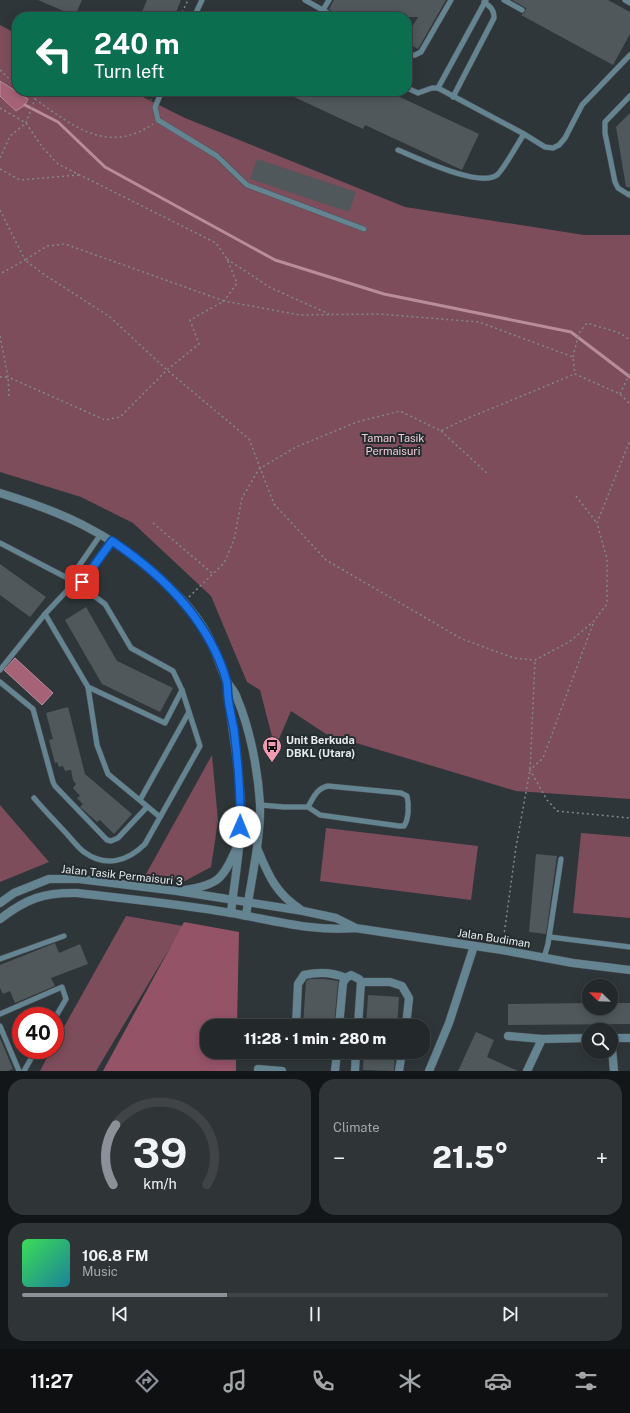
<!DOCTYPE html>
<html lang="en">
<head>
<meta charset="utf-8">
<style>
	body { margin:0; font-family:"Public Sans",sans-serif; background:#2f3437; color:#f1f3f6; height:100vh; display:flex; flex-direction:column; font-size:15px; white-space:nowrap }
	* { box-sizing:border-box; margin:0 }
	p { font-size:13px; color:#a3a6a9 }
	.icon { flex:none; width:22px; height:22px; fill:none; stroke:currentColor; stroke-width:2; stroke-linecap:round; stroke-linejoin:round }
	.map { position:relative; height:1071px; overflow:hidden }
	.panel { display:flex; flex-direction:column; gap:8px; padding:8px; background:#131618; flex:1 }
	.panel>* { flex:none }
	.hud { position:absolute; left:12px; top:12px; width:400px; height:84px; border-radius:16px; box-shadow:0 2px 10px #0003,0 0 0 1px #404447; background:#0b6e4f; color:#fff; overflow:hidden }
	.needle { width:26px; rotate:293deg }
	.tools { position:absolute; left:582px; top:979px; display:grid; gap:8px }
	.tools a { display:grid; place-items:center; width:36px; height:36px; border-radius:50%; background:#23282b; box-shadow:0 2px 10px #0003,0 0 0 1px #404447; font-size:20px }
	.speed { position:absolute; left:12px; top:1007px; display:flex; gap:8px; font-size:20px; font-weight:700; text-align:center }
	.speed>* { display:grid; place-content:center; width:52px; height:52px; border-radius:50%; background:#23282b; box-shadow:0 2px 10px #0003,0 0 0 1px #404447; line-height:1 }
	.speed .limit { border:6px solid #d22; background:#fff; color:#111 }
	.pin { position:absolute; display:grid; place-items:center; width:34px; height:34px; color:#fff; margin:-17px; border-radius:8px; box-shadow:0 2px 6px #0006 }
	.me { position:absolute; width:44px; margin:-22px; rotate:1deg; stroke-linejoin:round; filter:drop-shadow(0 0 3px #0008) }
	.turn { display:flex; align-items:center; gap:14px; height:84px; padding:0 16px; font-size:18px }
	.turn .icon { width:52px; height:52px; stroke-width:2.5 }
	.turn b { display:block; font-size:28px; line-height:34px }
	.big { font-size:30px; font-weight:800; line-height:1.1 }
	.panel .tile { flex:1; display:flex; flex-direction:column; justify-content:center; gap:6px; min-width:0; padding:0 14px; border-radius:16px; background:#2f3437 }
	.panel .dial { align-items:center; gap:0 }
	.dial svg { height:104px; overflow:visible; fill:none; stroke:#404447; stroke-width:7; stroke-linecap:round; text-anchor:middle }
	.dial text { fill:#f1f3f6; stroke:none }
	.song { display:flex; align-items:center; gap:12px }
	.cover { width:48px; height:48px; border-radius:6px; background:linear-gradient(135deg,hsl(130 70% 55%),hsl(190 70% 35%)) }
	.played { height:4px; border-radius:2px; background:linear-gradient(90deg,#8c9099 35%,#404447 35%) }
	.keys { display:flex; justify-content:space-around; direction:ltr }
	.heat { display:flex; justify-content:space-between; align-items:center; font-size:22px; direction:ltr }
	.panel .tiles { flex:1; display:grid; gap:8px; grid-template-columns:1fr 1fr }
	.tile:last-child { grid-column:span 2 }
	.trip { position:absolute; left:200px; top:1019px; width:230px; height:40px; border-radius:16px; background:#23282b; box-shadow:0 2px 10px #0003,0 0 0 1px #404447; font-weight:800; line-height:40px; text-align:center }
	.tabs { display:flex; height:64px; justify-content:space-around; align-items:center; background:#0e1011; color:#a3a6a9 }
	.tabs .icon { width:28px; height:28px }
	.tabs .current { color:#8c9099 }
	.tabs b { font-size:18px; color:#f1f3f6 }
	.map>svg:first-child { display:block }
	.green { fill:#7d4d5b }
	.forest { fill:#955368 }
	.water { fill:#a66378; stroke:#b98c9b }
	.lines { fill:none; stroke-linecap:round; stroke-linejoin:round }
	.stream { stroke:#b98c9b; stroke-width:3 }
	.building { fill:#50585b }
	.service-casing { stroke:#4c5356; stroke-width:6 }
	.minor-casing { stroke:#4c5356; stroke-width:9 }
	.tertiary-casing { stroke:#4c5356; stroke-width:9 }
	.path { stroke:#82888b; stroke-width:1.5; stroke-dasharray:2 3; stroke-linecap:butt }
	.service { stroke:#658492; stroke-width:5 }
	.minor { stroke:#658492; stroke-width:8 }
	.tertiary { stroke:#658492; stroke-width:8 }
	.route-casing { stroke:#114b97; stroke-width:10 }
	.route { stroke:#1a73e8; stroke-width:7 }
	.labels { text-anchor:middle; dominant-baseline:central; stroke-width:4; stroke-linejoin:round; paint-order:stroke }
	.park-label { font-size:11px; fill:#f3cad5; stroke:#252c2f }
	.poi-label { font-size:11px; font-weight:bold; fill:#e6ebed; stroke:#252c2f; text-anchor:start }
	.street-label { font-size:11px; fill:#e6ebed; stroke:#252c2f }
</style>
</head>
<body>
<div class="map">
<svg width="630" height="1071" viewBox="0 0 630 1071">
	<rect width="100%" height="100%" fill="#2f3639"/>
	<g class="green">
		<polygon points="0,25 17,34 17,91 131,91 185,118 405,207 584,235 630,235 630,799 516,791 326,734 291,711 275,748 260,690 247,682 211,596 133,523 81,497 0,472"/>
		<polygon points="212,755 218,821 211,867 185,881 145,876"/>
		<polygon points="0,805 49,862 0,882"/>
		<polygon points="326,828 478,846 471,900 320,881"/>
		<polygon points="581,833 630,837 630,918 573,913"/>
		<polygon points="126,916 183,926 96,1071 40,1071 51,1050 55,1050 55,1043"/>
	</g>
	<polygon class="forest" points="184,922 239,932 237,1026 207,1026 207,1052 236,1052 236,1071 103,1071"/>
	<g class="water">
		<polygon points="0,81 28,99 25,105 16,111 0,96"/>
		<polygon points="15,658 53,693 42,705 4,670"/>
	</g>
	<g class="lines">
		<polyline class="stream" points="25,105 58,122 105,167 275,260 384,294 571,332 630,377"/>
	</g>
	<g class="building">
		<polygon points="38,0 82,0 75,16"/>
		<polygon points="147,0 181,0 174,17 140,17"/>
		<polygon points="334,0 446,0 418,49 407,43 407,36 418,17 341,17 329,9"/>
		<polygon points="512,0 608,0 630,12 630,34 613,65 521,15 525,12 526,8"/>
		<polygon points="281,91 387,91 479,134 462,170 365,125 363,129"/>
		<polygon points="630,113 630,187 626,187 616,127"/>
		<polygon points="257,159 356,192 349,212 250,179"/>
		<polygon points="0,564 46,597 30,617 0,595"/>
		<polygon points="86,607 117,661 173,688 160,712 102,684 65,620"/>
		<polygon points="68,707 85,774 132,814 114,834 100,820 97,822 80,807 83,804 77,798 80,796 73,788 76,784 73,780 71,770 65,771 63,766 59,767 57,762 55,763 49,740 53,739 46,713"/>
		<polygon points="536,854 557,856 546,934 529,932"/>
		<polygon points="55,943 59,953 80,944 88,964 51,978 55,986 15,1003 10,991 3,994 0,988 0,965"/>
		<polygon points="324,979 338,981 334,1026 303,1026 306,981 310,979"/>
		<polygon points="368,995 399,997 397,1026 366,1026"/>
		<polygon points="589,1003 589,1008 611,1008 611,1003 630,1003 630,1024 508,1025 508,1004"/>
		<polygon points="476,1032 494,1040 487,1057 518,1071 458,1071"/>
		<polygon points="0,1038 13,1069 8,1071 0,1071"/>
		<polygon points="364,1052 395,1052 394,1071 363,1070"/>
	</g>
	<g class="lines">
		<g class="service-casing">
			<g id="service">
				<polyline points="305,0 335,17"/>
				<polyline points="486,0 438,88 524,134"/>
				<polyline points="504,0 522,10"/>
				<polyline points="625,0 630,3"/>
				<polyline points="323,10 329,0"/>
				<polyline points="194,17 202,0"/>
				<polyline points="407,56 415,55 421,52 451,0"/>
				<polyline points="407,88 418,93 432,88 438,88"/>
				<polyline points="162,91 155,107 158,120 217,156 247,185 364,229"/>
				<polyline points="630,96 605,122 605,133 615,182 618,188 629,195 630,194"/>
				<path d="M453,97L494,18C494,10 491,7 484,2"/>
				<path d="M398,150C417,158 479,188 497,175C504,169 518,143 524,134L545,147L553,148L559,145L565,138L582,105L630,55"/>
				<path d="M0,543L75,582L105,604L131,648L173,671L182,690L200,746L145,844C128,861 106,868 84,852C77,847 71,838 65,832C55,821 44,810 34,798"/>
				<polyline points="75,582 72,576 101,534"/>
				<polyline points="45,614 88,687 165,723 182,690"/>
				<polyline points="0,670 45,614 75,582 82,582 113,541"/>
				<polyline points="0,682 33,709 53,782 55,786 107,840 111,841 118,838 147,807"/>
				<polyline points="88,687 97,745 108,774 160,817"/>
				<polyline points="140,800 189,712"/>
				<path d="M260,805L284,807H308L320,815L399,826H404C409,819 409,804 407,796L401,793L328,786C317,788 313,798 308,807"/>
				<polyline points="550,937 630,947"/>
				<polyline points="544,958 548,944 561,859"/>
				<polyline points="0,959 64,936"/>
				<polyline points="0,1014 62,987 66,999 55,1018"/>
				<polyline points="0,1026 19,1071"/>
				<polyline points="24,1071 36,1050"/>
			</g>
		</g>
		<g class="minor-casing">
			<g id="minor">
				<polyline points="361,982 390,982 402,986 409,998 406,1026"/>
				<path d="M296,1026L298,984L304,975C318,972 332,972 346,978"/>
				<polyline points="339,1026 343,983 346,978 351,975 359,979 361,982 358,1026"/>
				<polyline points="508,1036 542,1039 589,1038"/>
				<polyline points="611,1038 614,1071"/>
				<polyline points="611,1038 630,1038"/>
				<polyline points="258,1069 282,1071"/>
				<polyline points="335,1071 337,1052"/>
				<polyline points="355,1071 356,1052"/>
				<polyline points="399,1071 402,1052"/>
				<polyline points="429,1071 449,1023 474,946"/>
				<polyline points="527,1071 542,1039"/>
			</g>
		</g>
		<g class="tertiary-casing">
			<g id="tertiary">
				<path d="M0,493C62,512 107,532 157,575C175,592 194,610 206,632C215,648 219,664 226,680C229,686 235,691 237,698C250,729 258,770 260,804C261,839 251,880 246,916"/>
				<path d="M227,681C230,722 239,762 241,803C242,840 235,876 231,913"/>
				<path d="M257,848C268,874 275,893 300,909"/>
				<path d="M185,890C218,885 223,879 236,849"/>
				<polyline points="0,903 14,893 49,879 79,879 177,891 303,911 336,918 354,927"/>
				<path d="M0,919C26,899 44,892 77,893C128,899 180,904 231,913C272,920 313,932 355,928L502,950L573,963L630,970"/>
			</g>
		</g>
		<g class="path">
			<polyline points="180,17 188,0"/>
			<polyline points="0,70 17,86"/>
			<polyline points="149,91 147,94 151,100"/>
			<path d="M35,99C73,126 107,155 153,124"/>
			<polyline points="0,108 26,123 35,99 23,91"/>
			<polyline points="0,158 10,136 26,123 43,148 58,164 216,243 227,259 237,283 224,301 300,315 379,314 479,322 573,357 575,374 620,394 630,404"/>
			<polyline points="0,169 20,180 79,175"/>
			<polyline points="0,210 25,260 0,274"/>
			<polyline points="227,259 271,288 329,314"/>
			<polyline points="224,301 65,244 47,246 25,260 45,275 110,317 167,370 249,439 274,504 326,560 462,639 514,658 535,660 569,642 593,622 607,604 607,559 597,523 630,440"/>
			<polyline points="0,336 8,377 105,420 120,417 167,370 199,344 190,320 224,301"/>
			<polyline points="573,357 579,333 587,323 620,333 630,340"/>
			<polyline points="0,377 8,377 9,396"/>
			<polyline points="620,394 630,373"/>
			<polyline points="441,431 489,475"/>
			<polyline points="576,496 597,523"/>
			<polyline points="153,523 213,574"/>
			<polyline points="189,597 224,563 234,540 242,498 259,469 296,447 357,422 400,411 441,431 461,421 575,374"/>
			<polyline points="593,624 543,758 530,770 547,800 557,811 630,818"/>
			<polyline points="503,942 516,847 530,770 535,660"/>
		</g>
		<use href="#service" class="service"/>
		<use href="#minor" class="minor"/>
		<use href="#tertiary" class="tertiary"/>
	</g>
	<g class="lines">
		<g class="route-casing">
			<path id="route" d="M82,582L112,541C163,575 208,619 226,679C228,685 227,691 228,697C229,708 232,719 234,730C238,762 241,795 240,827"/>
		</g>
		<use href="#route" class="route"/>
	</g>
	<defs>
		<g id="bus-pin" transform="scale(1)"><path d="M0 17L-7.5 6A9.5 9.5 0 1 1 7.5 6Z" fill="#f19ab4" stroke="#252c2f"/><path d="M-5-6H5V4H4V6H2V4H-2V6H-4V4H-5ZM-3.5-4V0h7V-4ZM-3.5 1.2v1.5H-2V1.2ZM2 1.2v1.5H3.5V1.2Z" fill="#111"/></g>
	</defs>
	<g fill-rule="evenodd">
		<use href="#bus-pin" x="272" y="746"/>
	</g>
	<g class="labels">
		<g class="park-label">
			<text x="393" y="438">Taman Tasik<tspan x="393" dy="13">Permaisuri</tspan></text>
		</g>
		<g class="poi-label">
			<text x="286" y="740">Unit Berkuda<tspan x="286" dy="13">DBKL (Utara)</tspan></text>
		</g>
		<g class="street-label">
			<text transform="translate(122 875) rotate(6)">Jalan Tasik Permaisuri 3</text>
			<text transform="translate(494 938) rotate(9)">Jalan Budiman</text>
		</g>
	</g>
</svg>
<div class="tools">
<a><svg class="needle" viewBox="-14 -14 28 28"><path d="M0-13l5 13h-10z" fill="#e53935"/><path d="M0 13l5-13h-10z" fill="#a3a6a9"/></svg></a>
<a><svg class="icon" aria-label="search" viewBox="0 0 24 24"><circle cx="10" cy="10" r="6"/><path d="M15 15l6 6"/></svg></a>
</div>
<div class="speed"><div class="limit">40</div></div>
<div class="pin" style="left:82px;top:582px;background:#d93025"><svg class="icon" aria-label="arrive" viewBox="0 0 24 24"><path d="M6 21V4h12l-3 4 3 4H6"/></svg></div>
<svg class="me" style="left:240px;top:827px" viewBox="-20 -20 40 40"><circle r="19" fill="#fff"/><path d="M0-13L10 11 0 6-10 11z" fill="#1a73e8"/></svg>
<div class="trip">11:28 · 1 min · 280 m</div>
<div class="hud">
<div class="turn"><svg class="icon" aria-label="left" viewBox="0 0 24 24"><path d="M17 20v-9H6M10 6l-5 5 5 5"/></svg><div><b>240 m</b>Turn left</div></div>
</div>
</div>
<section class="panel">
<div class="tiles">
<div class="tile dial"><svg viewBox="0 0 100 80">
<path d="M14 69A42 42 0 1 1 86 69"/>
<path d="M14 69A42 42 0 0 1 16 23" stroke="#8c9099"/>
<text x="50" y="56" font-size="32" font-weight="700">39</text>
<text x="50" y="72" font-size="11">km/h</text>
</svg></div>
<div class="tile"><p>Climate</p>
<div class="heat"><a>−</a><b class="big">21.5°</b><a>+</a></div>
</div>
<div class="tile">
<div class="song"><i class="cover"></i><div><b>106.8 FM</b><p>Music</p></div></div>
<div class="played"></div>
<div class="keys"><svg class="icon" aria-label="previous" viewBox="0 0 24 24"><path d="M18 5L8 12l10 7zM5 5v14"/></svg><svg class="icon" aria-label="pause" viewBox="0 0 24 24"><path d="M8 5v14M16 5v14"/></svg><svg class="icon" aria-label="next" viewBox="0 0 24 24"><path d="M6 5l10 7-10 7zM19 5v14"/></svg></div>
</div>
</div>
</section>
<nav class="tabs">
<b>11:27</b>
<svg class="icon current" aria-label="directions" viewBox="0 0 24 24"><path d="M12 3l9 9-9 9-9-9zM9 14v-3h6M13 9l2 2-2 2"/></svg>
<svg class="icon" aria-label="music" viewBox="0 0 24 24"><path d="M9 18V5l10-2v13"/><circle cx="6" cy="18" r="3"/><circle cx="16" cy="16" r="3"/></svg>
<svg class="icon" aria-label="phone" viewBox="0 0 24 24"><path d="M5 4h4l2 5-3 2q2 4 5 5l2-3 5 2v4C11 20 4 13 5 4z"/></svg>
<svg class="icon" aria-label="climate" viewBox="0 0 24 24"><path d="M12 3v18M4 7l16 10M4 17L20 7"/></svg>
<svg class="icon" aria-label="car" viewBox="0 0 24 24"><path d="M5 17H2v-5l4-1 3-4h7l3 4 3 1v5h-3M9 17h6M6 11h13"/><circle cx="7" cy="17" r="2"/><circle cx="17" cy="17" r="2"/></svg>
<svg class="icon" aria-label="filters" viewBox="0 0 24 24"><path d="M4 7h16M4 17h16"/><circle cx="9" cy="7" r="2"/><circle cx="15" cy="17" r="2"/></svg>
</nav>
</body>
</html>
